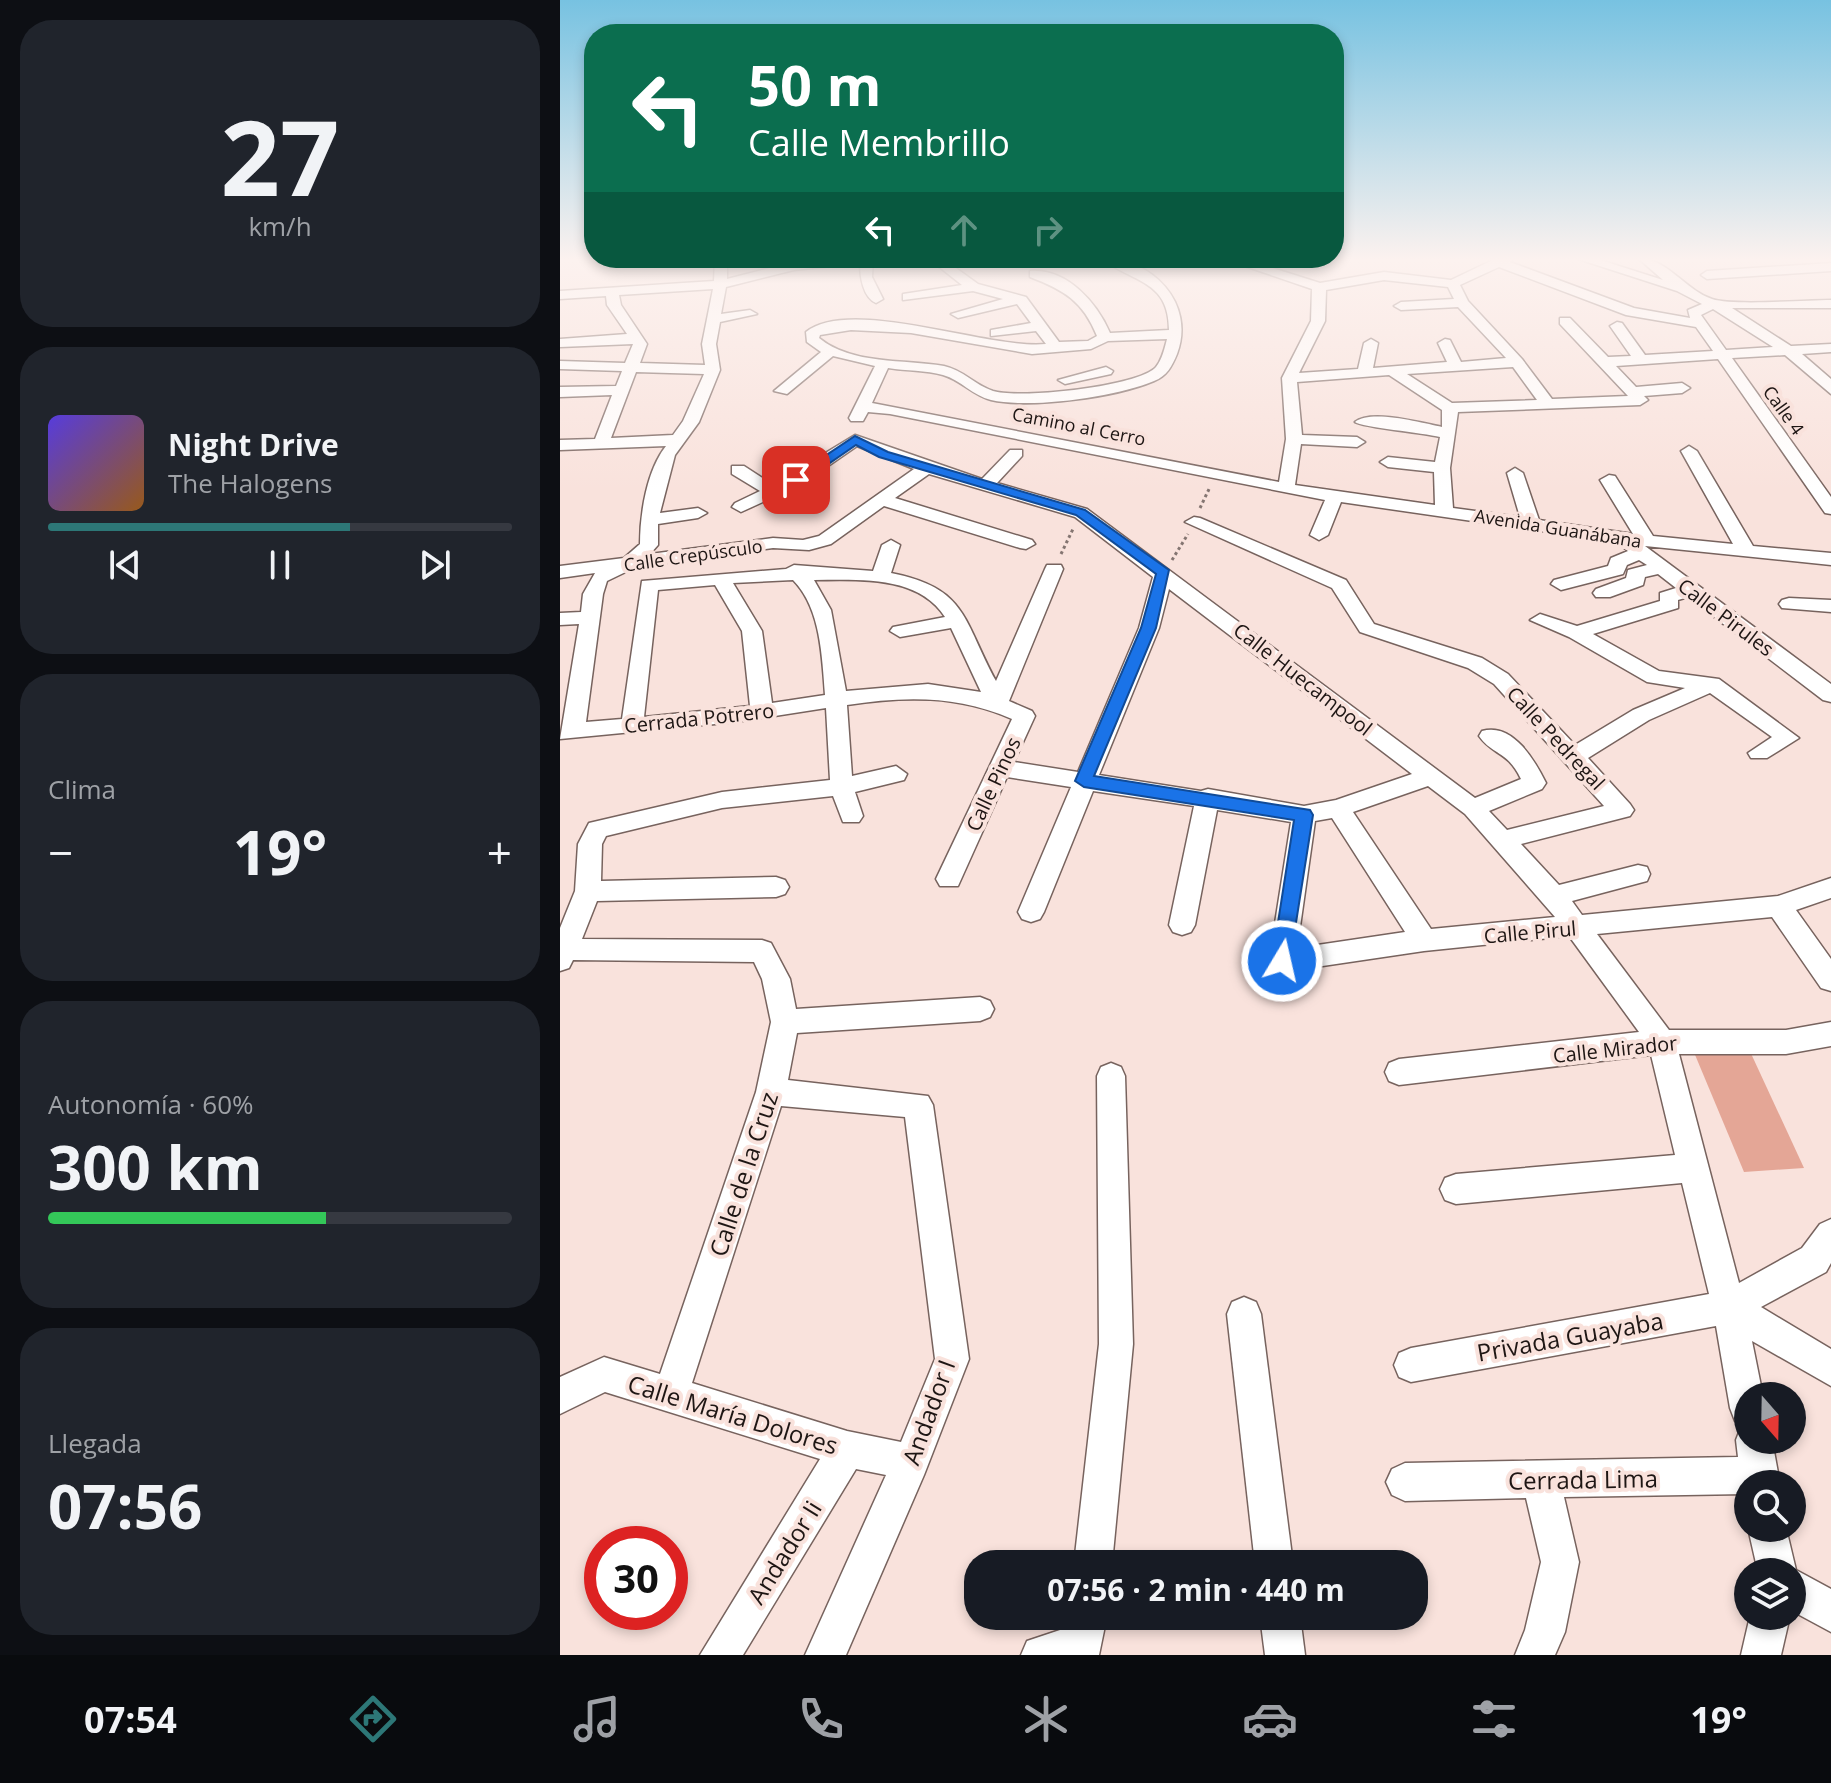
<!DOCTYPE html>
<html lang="es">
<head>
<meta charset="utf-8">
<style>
	body { margin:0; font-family:"Open Sans",sans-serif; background:#20242c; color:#f1f3f6; height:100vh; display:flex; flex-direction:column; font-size:30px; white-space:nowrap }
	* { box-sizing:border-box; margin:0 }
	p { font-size:26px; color:#9ea1a6 }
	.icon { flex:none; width:44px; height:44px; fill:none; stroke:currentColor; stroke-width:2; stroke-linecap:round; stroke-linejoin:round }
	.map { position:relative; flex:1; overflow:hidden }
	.details { display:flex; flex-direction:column; gap:20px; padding:20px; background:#0d0f14; width:560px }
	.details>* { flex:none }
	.banner { position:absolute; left:24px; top:24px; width:760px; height:244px; border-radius:32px; box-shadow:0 4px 12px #0003; background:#0b6e4f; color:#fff; overflow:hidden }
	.needle { width:52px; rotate:160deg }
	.fabs { position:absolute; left:1174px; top:1382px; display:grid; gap:16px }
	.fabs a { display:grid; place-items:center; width:72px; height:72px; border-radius:50%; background:#171b24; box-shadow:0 4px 12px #0003; font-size:40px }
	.speed { position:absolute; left:24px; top:1526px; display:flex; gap:16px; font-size:40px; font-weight:700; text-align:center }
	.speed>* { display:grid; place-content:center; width:104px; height:104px; border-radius:50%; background:#171b24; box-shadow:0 4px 12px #0003; line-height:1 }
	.speed .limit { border:12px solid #d22; background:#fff; color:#111 }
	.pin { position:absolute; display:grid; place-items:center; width:68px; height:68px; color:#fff; margin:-34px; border-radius:16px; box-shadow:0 4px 12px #0006 }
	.me { position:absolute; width:88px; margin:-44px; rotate:9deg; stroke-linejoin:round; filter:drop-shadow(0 0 6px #0008) }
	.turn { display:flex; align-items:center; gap:28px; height:168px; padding:0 32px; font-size:36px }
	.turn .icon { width:104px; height:104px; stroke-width:2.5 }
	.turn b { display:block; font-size:56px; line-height:68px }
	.lanes { display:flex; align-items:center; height:76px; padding:0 32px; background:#0003; justify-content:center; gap:40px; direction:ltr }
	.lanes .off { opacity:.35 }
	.big { font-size:60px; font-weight:700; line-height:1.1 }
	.details .card { flex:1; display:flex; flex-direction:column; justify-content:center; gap:12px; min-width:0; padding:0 28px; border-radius:32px; background:#20242c }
	.details .dial { align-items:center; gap:0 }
	.dial b { font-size:104px; line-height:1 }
	.song { display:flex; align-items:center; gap:24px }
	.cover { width:96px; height:96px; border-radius:12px; background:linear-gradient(135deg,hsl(250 70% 55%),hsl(30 70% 35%)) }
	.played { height:8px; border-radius:4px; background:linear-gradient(90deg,#2d7777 65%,#363941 65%) }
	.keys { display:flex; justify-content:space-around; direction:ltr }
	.heat { display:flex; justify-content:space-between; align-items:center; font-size:44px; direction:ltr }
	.charge { height:12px; border-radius:6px; background:linear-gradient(90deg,#34c759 60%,#363941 0) }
	.trip { position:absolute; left:404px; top:1550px; width:464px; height:80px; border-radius:32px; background:#171b24; box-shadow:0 4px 12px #0003; font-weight:700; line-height:80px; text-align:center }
	.tabs { display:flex; height:128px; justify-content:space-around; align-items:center; background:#090b0e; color:#9ea1a6 }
	.tabs .icon { width:56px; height:56px }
	.tabs .selected { color:#2d7777 }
	.tabs b { font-size:36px; color:#f1f3f6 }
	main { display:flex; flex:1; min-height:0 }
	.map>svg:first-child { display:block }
	.green { fill:#e4a696 }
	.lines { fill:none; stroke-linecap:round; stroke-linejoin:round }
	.minor-casing { stroke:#77635e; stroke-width:3 }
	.path { stroke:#847571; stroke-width:3; stroke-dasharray:3 3; stroke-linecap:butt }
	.minor { fill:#fff; fill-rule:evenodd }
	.route { fill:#1a73e8; stroke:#114b97; stroke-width:2 }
	.labels { text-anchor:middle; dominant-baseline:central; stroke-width:8; stroke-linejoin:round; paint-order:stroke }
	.far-street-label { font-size:18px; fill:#1e1614; stroke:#f9e2dc }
	.street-label { font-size:20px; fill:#1e1614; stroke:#f9e2dc }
	.near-street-label { font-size:24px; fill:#1e1614; stroke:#f9e2dc }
</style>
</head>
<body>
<main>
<section class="details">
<div class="card dial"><b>27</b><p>km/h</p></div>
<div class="card">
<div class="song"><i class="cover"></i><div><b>Night Drive</b><p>The Halogens</p></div></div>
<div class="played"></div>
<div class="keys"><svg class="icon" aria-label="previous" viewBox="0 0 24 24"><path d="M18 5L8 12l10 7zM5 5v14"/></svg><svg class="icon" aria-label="pause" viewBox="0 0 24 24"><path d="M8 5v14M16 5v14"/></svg><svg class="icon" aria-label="next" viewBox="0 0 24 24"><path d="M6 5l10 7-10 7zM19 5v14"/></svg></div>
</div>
<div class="card"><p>Clima</p>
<div class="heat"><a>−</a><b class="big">19°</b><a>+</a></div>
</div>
<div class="card"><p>Autonomía · 60%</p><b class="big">300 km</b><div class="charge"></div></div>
<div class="card"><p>Llegada</p><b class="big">07:56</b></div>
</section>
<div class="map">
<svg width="1271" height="1655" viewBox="0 0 1271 1655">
	<rect width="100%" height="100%" fill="#f9e2dc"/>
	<polygon class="green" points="1188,1047 1244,1168 1184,1172 1133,1050"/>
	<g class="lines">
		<g class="minor-casing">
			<g id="minor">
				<path d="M155,258H167V279L234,262L313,258L312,277L323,299L316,303C303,297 300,277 300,263L234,270L166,287L161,314L190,310L197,314L160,322L156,344L160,370L139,422L115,455L100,513L138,508L147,513L138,518L98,524V545L90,554L213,538L243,540L259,536L354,469L297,446L242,484L181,512L172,507L175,503L200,491L172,474V466H184L213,485L295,435L422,479L450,450H462V456L437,483L527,509L915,798L961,779C947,750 933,756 919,736L922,731C953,722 975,761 986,783L982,789L929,811L947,830L1044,806L934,684L908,668L800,632L772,588L625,522L634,517L640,518L786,580L814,624L922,658L948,674L1015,745L1073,710L1125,688L1087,682L1009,637L970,620L980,614L1017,626L1100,601V593L1116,588L1098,574L1085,577L1083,585L1050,597H1036L1033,593L1036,589L1066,578L1068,570L1087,565L1079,560L1067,565L1063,574L1001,590L991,584L994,580L1048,566L1051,558L1068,551L1057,542L781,502L768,535L759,540L750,535L765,500L330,414L308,412L303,421H291L289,418L315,366L273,356L227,394L214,391L261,352L247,342L246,332C291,296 429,350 486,344L476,331L431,336V330L471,323L457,304L398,318L391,314L443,299L413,291L343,300V294L402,285L368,258H382L418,284L466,297L499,342L528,341L537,336C523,301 504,290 470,277V271C507,268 537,303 550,333L609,330C609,279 572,283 541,258C592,258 636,303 617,354C612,366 607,376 594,381C556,397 472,409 431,400C413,396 401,380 383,375C366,370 346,371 328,368L312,403L719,482L726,439L722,378L751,321L752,289L661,258H681L760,283L824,272L891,280L937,258H953L950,262L1074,308L1130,318L1128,310L1142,304L1117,291L1015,258H1034L1103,280L1078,258C1107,258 1125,290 1152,299C1173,306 1245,300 1271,300V308H1172L1231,346L1271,344V352L1242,354L1271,379V394L1225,355L1172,358L1271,497V514L1265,513L1158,359L1056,366L1076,387L1122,383L1130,388L1122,393L1084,396L1088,400L1080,405L898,412L890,468L893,508L960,517L947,473L955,468L963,473L979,520L1073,534L1040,480L1049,475L1055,476L1093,536L1173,544L1121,451L1129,446L1137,451L1193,546L1271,553V565L1085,546L1271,684V702L1263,700L1128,597L1118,600V608L1033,634L1099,671L1159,679L1239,738L1207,758H1191L1188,753L1212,737L1150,693L1089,720L1028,758L1070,804L1074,810L1070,816L961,844L999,885L1078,865L1087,867L1090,874L1087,881L1012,901L1022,915L1218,896L1271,878V898L1236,910L1271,959V991L1261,988L1212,917L1037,934L1109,1030H1226L1271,1022V1046L1226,1054H1119L1179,1283L1242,1248L1260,1224L1271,1219V1263L1266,1272L1201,1307L1271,1349V1386L1192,1341L1203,1396H1188V1440H1212L1220,1484H1188V1497L1186,1494L1004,1497L1019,1562L1005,1632L995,1655H955L965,1630L981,1562L966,1498L845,1501L832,1495L826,1482L832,1469L845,1463L1178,1457L1176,1440L1181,1427L1186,1425L1175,1421L1170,1408L1156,1326L851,1382L839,1377L834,1365L839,1353L851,1348L1149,1294L1122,1183L896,1204L885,1200L880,1189L885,1178L896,1174L1115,1155L1091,1055L839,1085L829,1081L825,1072L829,1063L839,1059L1079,1032L1009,936L864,951L722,972L713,969L709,961L731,822L657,810L635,925L631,932L622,935L613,932L609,925L634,806L533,791L484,912L480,919L471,922L462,919L458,912L511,787L447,777L398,886H380L376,879L452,719C398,695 344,696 287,705L292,776L336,766L347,774L344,780L295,792L303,816L299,822H283L273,796L162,808L46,836L42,844L41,881L216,877L225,880L229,887L225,894L216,897L37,901L22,939L202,940L211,943L230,979L236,1009L420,997L430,1001L434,1009L430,1017L420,1021L237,1033L228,1080L368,1096L373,1105L409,1359L364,1475L286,1655H245L326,1475L296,1469L183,1655H140L260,1459L45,1392L0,1414V1377L44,1357L100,1374L196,1092L211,1022L202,979L194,962L13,960L9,968L0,971V928L15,891L18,844L29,823L162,792L270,780L266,708L176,722L0,739L19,624L0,625V613L21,612L23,594L35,573L0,578V566L64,558L80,544C80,513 87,470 106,446L0,450V440L35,439L52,395L0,397V387L56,386L62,371L0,369V361L65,363L73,344L0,347V339L67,334L47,305L46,296L0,299V291L154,281ZM939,267L1066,315L1136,327L1153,351L1085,355L1062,323L1057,322L1050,326L1071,356L1048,357L1010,318H1000V324L1068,396L992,399L962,359L908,301L900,285ZM824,280L888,287L894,299L841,302L834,306L841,310L898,307L946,358L901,362L890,340L885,339L878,343L887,362L813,368L818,343L811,339L804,343L798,369L739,373L765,321L766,290ZM153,289L142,344L145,365L80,363L87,344L61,305L59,295ZM1153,309L1213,347L1166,350L1141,315ZM291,330L351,333L472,354L531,349L548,341L607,339C605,347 602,360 596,367C578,387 459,399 433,391C415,385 403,370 384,366C344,359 292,365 259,338L260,335ZM953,367L977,400L892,403L847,374ZM76,372L144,374L123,421L113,435L51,438ZM829,375L882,410V427C862,423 811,409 795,422C801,427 864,433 880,437L875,462L828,457L820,462L828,467L874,472L875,505L735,485L741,444L797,447L805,442L797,437L742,435L737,382ZM369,474L515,517L593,577L579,628L518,772L454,762L475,716L472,711L449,701L503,569L501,565H487L485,569L436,681C403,621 408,588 331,573L340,545L331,540L322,545L313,571L234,565L226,569L82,581L62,719L26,722L43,594L47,581L76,567L213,548L249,550L271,544L324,506L460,548L466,549L475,544L472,540L335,498ZM233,580C261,608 262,657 265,695L212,703L202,631L173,583ZM254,580C299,580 358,575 385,617L333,627L330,631L340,637L391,628L421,692L368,684L286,691L271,610ZM155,585L182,631L190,706L84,717L98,590ZM609,589L852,774L776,800L744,806L648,789L641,791L539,775L599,628ZM868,786L905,814L995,917L871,929L793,812ZM772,818L845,932L737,948L755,821ZM221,1106L345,1117L375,1359L341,1442L287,1431L132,1383Z"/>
				<polygon points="754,258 774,258 768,262"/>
				<polygon points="1271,263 1271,271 1147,279 1141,275 1147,271"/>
				<polygon points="546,367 553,371 551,374 505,384 498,380"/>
				<polygon points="1229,598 1271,600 1271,612 1222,608 1219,604 1222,600"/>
				<polygon points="551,1063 561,1067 565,1076 573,1344 552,1564 514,1564 539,1344 537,1076 541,1067"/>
				<polygon points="684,1297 696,1302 701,1314 733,1564 695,1564 667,1314 672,1302"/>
				<polygon points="1188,1528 1226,1528 1236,1570 1271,1589 1271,1632 1232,1611 1232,1572 1198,1572"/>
				<polygon points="507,1616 547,1616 539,1655 461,1655 467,1641 506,1628"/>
				<polygon points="700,1616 740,1616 745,1655 705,1655"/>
				<polygon points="1190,1616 1230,1616 1221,1655 1181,1655"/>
			</g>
		</g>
		<g class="path">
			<polyline points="640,508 650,487"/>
			<polyline points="501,554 513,529"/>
			<polyline points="612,560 628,534"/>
		</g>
		<use href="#minor" class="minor"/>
	</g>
	<linearGradient id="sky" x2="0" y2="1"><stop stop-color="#77c2e1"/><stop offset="0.53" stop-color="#fcf2ef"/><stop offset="1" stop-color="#fcf2ef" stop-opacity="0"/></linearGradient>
	<rect width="1271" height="490" fill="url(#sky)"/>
	<polygon class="route" points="295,436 328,452 525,510 609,570 596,628 534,776 750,810 753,815 729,967 715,967 712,961 734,820 524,787 515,781 581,628 596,574 516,515 319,457 296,445 241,483 232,483 232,478"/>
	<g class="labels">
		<g class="far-street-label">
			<text transform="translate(1224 410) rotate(54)">Calle 4</text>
			<text transform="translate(519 426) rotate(11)">Camino al Cerro</text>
			<text transform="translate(998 528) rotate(9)">Avenida Guanábana</text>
			<text transform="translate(133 555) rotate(-8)">Calle Crepúsculo</text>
		</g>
		<g class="street-label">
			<text transform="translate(1166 617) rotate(37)">Calle Pirules</text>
			<text transform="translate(743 679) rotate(38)">Calle Huecampool</text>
			<text transform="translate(139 718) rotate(-6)">Cerrada Potrero</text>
			<text transform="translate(996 738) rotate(47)">Calle Pedregal</text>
			<text transform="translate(433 784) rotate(-65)">Calle Pinos</text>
			<text transform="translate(970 932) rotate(-5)">Calle Pirul</text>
			<text transform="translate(1055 1049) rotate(-6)">Calle Mirador</text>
		</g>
		<g class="near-street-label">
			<text transform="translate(183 1174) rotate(-72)">Calle de la Cruz</text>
			<text transform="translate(1010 1336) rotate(-10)">Privada Guayaba</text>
			<text transform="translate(368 1412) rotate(-70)">Andador I</text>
			<text transform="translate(173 1414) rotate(17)">Calle María Dolores</text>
			<text transform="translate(1023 1479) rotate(-1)">Cerrada Lima</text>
			<text transform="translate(224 1552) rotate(-58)">Andador Ii</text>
		</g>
	</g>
</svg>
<div class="fabs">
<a><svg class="needle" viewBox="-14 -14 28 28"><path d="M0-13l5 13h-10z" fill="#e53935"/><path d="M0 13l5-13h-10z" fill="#9ea1a6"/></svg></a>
<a><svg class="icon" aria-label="search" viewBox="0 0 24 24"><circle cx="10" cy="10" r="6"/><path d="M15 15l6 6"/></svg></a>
<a><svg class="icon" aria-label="layers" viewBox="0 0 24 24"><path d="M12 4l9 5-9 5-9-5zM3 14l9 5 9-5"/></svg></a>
</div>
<div class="speed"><div class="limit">30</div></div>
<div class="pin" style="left:236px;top:480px;background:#d93025"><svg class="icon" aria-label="arrive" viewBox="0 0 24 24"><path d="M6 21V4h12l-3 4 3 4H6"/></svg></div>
<svg class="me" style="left:722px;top:961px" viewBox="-20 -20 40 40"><circle r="17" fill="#1a73e8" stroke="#fff" stroke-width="3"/><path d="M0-11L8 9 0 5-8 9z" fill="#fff"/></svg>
<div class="trip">07:56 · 2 min · 440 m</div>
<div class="banner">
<div class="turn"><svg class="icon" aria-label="left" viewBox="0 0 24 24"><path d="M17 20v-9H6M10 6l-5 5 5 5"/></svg><div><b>50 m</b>Calle Membrillo</div></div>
<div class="lanes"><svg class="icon" aria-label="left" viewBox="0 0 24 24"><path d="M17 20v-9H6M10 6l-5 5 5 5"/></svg><svg class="icon off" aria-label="ahead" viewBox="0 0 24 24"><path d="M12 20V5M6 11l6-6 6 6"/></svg><svg class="icon off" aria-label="right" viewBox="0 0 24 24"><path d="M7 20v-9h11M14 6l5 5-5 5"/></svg></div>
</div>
</div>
</main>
<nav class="tabs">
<b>07:54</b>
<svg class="icon selected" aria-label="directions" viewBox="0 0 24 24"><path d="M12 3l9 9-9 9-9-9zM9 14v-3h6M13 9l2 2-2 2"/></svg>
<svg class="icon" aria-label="music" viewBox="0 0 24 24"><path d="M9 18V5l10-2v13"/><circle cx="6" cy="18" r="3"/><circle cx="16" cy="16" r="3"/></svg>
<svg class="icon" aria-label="phone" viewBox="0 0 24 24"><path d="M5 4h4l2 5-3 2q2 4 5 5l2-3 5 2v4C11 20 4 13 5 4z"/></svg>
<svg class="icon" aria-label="climate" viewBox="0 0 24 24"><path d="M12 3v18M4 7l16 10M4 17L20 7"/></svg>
<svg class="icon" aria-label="car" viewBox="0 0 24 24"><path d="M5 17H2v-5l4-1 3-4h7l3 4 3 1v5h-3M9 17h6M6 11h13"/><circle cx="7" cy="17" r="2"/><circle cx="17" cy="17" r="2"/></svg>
<svg class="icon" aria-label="filters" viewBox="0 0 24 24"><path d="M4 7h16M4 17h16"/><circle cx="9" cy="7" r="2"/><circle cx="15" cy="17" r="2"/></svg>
<b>19°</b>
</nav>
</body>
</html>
